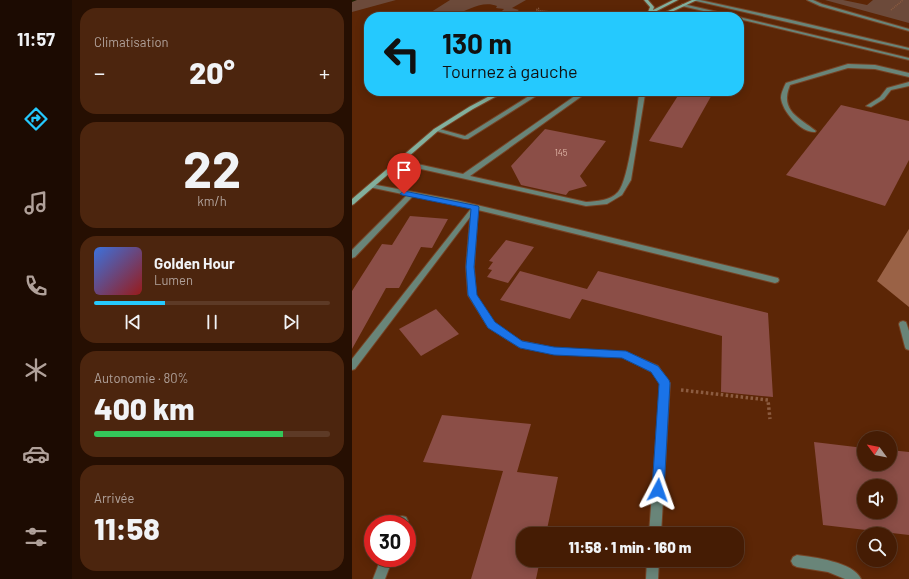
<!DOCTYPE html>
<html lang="fr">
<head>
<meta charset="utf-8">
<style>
	body { margin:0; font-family:Barlow,sans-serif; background:#4c250e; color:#f1f3f6; height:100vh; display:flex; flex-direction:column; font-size:15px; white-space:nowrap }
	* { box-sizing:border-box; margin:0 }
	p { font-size:13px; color:#b0a19a }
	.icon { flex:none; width:22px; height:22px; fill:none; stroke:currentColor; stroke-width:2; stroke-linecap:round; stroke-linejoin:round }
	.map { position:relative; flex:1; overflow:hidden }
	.side { display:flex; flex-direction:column; gap:8px; padding:8px; background:#260f02; width:280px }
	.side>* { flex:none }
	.guide { position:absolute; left:12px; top:12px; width:380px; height:84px; border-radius:16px; box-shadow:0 2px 10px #0003,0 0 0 1px #5d3a26; background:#25c9fe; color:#111; overflow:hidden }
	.needle { width:26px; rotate:302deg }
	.buttons { position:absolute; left:505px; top:431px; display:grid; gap:8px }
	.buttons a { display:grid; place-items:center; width:40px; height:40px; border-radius:50%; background:#451c04; box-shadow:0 2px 10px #0003,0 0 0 1px #5d3a26; font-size:20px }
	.speed { position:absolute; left:12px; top:515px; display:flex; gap:8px; font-size:20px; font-weight:700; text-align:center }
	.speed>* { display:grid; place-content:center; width:52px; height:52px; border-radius:50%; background:#451c04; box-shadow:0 2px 10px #0003,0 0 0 1px #5d3a26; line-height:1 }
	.speed .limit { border:6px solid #d22; background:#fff; color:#111 }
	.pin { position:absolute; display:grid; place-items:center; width:34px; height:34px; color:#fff; margin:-41px -17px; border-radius:50% 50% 50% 0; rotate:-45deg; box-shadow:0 0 4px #0007 }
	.pin .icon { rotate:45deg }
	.me { position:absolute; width:44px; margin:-22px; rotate:4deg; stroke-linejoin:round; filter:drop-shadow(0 0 3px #0008) }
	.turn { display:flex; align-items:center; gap:14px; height:84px; padding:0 12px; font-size:18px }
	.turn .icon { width:52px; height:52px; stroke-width:2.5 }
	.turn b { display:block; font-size:28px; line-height:34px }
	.big { font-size:30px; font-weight:800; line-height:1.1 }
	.side .widget { flex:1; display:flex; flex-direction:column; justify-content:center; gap:6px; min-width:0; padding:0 14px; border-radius:16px; background:#4c250e }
	.side .dial { align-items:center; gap:0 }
	.dial b { font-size:52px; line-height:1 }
	.song { display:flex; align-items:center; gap:12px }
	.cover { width:48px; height:48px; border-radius:6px; background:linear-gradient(135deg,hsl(220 70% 55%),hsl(0 70% 35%)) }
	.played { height:4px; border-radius:2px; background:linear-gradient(90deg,#25c9fe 30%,#5d3a26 30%) }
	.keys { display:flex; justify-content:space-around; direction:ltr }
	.heat { display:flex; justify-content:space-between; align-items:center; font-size:22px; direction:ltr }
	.charge { height:6px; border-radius:3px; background:linear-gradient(90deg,#34c759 80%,#5d3a26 0) }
	.trip { position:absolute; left:164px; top:527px; width:228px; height:40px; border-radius:16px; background:#451c04; box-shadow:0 2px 10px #0003,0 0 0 1px #5d3a26; font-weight:800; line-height:40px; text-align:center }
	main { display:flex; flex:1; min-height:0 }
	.dock { display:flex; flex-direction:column; width:72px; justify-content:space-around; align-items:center; background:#1c0b02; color:#b0a19a }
	.dock .icon { width:28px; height:28px }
	.dock .current { color:#25c9fe }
	.dock b { font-size:18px; color:#f1f3f6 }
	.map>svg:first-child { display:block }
	.green { fill:#6c4a3a }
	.forest { fill:#9a6246 }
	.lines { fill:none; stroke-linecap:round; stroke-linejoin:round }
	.stream { fill:#1f1d00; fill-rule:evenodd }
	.building { fill:#8b4e47; fill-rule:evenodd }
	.lane-casing { stroke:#764325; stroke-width:2 }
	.street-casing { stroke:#764325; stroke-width:2 }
	.secondary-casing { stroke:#764325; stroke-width:2 }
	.path-far1 { stroke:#8c5c41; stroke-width:1.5; stroke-dasharray:1 1; stroke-linecap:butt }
	.path { stroke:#8c5c41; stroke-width:3.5; stroke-dasharray:2.5 2.5; stroke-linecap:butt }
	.lane { fill:#698579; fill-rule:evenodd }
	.street { fill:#698579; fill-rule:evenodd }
	.secondary { fill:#82b09d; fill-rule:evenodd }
	.route { fill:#1a73e8; stroke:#114b97 }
	.labels { text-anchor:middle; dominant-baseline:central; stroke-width:4; stroke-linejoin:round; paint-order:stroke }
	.far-number-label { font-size:9px; fill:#e0b7a8 }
</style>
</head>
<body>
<main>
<nav class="dock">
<b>11:57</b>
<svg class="icon current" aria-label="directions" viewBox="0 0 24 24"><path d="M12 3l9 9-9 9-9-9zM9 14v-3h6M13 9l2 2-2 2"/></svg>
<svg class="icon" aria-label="music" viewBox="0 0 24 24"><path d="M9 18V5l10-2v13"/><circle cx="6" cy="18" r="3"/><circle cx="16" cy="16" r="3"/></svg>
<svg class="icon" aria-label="phone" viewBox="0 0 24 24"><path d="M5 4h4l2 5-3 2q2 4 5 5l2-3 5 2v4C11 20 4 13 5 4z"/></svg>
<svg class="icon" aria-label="climate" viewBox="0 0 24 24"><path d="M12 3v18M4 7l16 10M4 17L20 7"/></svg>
<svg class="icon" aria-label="car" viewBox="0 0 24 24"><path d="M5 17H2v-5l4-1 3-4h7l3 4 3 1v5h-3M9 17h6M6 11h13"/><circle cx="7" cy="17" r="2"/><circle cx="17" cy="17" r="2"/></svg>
<svg class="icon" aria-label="filters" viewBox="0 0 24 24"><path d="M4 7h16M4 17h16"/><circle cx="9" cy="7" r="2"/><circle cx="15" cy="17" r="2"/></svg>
</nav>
<section class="side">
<div class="widget"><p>Climatisation</p>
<div class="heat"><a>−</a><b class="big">20°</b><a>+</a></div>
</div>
<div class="widget dial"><b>22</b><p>km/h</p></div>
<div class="widget">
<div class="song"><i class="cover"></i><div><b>Golden Hour</b><p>Lumen</p></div></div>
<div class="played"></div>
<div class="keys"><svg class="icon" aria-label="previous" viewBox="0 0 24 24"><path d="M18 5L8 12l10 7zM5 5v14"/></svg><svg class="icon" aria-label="pause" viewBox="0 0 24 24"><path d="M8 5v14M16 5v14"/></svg><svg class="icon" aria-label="next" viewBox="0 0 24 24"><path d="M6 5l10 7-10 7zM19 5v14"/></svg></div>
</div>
<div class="widget"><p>Autonomie · 80%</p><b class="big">400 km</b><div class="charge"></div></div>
<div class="widget"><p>Arrivée</p><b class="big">11:58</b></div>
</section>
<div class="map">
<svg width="557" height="579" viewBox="0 0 557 579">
	<rect width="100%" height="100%" fill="#5c2606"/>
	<g class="green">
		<polygon points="0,0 44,0 0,12"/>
		<path d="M98,0H174L160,8L167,10L157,17H134L142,12L148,13L152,9L144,8L145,6C130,0 114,11 101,16C93,20 78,17 69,17L76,14Z"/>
		<polygon points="473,0 491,0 515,5 521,0 557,0 557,23"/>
	</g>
	<polygon class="forest" points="557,229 557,307 525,281"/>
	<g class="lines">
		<polygon class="stream" points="0,0 5,0 0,2"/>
	</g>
	<g class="building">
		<polygon points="329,91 362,91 330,148 297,141"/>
		<polygon points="489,105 557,121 557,160 533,206 434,175"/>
		<polygon points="193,129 254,141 228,176 235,186 217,191 214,195 169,185 159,166"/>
		<polygon points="58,216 96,219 80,248 69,247 47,288 34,288 0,349 0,291 30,244 40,245"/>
		<polygon points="154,240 182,247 156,283 135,277 140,270 136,269 141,262 137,261"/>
		<polygon points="168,271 235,289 246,271 416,313 421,397 369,392 370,336 230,299 218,319 148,300"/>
		<polygon points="84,309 107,334 69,356 47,329"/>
		<polygon points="90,415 179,424 165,472 206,477 194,534 171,534 171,560 188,560 184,579 119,579 151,471 71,462"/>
		<path d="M462,442L512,448V464H538V450L557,452V535L471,525ZM512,486H538V512H512Z"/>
	</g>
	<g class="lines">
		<g class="lane-casing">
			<g id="lane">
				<polygon points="455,0 461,0 470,4 557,29 557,31 468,6"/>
				<path d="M496,64L523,65L557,73V77L523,69L496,68L438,85C427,111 448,118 464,131L463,132C449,133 430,111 429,98C429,93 432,87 434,83Z"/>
				<polygon points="557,82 557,86 539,90 532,99 519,107 514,106 528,97 535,88"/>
				<polygon points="185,91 192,91 116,139 112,139 81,130 84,128 113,136"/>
				<polygon points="123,205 126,207 125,208 3,369 0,370 0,359 121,206"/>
				<polygon points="50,516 54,517 56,521 54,524 42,524 46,517"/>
				<polygon points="29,558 41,558 33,579 21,579"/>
			</g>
		</g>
		<g class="street-casing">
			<g id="street">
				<polygon points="340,0 348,0 435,19 557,48 557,50"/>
				<polygon points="331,4 383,16 385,17 377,17 330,6 330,4"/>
				<polygon points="386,17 387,17 557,58 557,60 387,19 387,17"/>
				<path d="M230,91H237L118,176L234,202C245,201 258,201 266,192C277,179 284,115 287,95L277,91H286L293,94L279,180L270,195L255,204L234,206L47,164L44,162L47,160L111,174Z"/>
				<polygon points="19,184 104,200 426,278 427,280 426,282 423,283 126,210 122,267 124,295 142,323 169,341 202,348 274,352 306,366 318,383 309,534 297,534 308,384 300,372 270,357 202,354 167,347 136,327 116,295 114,267 119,208 61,196 3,257 0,258 0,250 55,195 17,187 17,185"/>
				<polygon points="551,321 554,322 557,331 557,350 554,349 553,347 547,324 548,322"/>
				<path d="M445,555C461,557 502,562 509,579H493L476,572L445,567L441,565L439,561L441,557Z"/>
				<polygon points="295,560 307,560 306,579 294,579"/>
			</g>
		</g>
		<g class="secondary-casing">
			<g id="secondary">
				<polygon points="292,0 296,0 302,7 301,10 321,0 326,0 293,17 288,17 296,12 298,7"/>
				<polygon points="340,0 345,0 309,17 303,17"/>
				<polygon points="147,91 154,91 121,109 86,131 2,204 0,205 0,199 82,129 117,107"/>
			</g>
		</g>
		<g class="path-far1">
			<polyline points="187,8 184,10 198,12 191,17"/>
			<polyline points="539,10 551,0"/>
		</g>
		<polyline class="path" points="329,390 416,400 418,419"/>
		<use href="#lane" class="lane"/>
		<use href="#street" class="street"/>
		<use href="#secondary" class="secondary"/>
	</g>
	<polygon class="route" points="52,191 126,206 127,207 122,267 125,295 143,322 170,341 202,347 274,351 306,366 317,380 318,383 312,490 310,494 306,496 301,494 300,490 307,384 299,372 270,358 202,355 168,348 136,328 116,295 114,267 119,209 50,195 48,194"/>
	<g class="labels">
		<g class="far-number-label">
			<text x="209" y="152">145</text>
		</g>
	</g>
</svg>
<div class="buttons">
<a><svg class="needle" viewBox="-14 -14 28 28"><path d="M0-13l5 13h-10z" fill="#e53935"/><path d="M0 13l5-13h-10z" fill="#b0a19a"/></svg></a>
<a><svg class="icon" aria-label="sound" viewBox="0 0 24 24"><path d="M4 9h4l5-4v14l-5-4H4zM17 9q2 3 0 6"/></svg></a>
<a><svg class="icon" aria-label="search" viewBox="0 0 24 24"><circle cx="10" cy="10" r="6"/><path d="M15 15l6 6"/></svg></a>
</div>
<div class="speed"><div class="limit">30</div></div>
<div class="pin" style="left:52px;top:194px;background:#d93025"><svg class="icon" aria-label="arrive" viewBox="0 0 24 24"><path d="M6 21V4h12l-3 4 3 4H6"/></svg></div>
<svg class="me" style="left:306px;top:490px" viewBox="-20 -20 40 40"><path d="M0-17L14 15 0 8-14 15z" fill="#1a73e8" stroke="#fff" stroke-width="4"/></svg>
<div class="trip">11:58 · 1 min · 160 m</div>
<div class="guide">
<div class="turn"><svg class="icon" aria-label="left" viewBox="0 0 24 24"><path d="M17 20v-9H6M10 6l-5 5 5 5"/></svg><div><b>130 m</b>Tournez à gauche</div></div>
</div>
</div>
</main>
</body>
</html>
